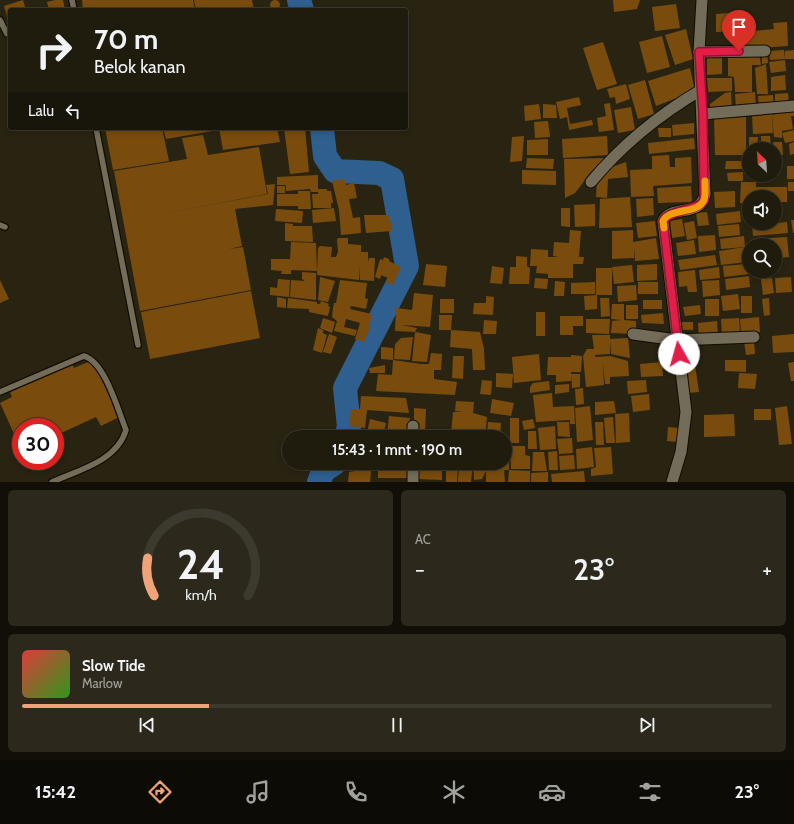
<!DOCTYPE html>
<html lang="id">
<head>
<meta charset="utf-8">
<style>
	body { margin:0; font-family:Cabin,sans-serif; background:#2c281b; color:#f1f3f6; height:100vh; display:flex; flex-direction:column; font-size:15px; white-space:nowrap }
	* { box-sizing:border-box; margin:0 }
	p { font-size:13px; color:#a1a19d }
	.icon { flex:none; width:22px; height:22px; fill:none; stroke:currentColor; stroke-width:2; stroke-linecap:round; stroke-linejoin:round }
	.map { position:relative; height:482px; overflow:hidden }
	.panel { display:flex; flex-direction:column; gap:8px; padding:8px; background:#110f07; flex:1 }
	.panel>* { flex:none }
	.guide { position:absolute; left:8px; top:8px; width:400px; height:122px; border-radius:4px; box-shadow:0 2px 6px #0003,0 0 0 1px #3c392e; background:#1f1b0d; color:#f1f3f6; overflow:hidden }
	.needle { width:26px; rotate:335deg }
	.controls { position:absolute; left:742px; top:142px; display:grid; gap:8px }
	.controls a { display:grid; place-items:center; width:40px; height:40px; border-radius:50%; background:#1f1b0d; box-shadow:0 2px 6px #0003,0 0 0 1px #3c392e; font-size:20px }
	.speed { position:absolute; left:12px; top:418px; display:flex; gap:8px; font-size:20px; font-weight:700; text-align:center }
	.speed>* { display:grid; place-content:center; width:52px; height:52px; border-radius:50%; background:#1f1b0d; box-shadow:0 2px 6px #0003,0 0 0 1px #3c392e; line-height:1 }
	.speed .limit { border:6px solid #d22; background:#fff; color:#111 }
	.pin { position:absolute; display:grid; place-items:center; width:34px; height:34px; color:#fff; margin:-41px -17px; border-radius:50% 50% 50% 0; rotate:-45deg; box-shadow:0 0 4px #0007 }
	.pin .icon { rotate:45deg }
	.me { position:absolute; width:44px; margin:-22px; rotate:353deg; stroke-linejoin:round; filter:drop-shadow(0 0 3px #0008) }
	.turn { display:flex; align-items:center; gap:14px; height:84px; padding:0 20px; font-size:18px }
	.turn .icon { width:52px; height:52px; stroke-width:2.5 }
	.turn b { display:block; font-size:28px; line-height:34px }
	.then { display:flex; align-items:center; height:38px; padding:0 20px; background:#0003; gap:8px; font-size:15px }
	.big { font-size:30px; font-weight:600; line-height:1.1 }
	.panel .widget { flex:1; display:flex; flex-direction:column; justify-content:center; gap:6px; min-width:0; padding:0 14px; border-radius:6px; background:#2c281b }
	.panel .dial { align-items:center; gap:0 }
	.dial svg { height:104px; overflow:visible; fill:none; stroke:#3c392e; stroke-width:7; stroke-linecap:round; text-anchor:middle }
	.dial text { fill:#f1f3f6; stroke:none }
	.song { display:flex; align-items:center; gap:12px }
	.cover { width:48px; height:48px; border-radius:6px; background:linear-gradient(135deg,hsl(0 70% 55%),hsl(110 70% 35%)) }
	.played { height:4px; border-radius:2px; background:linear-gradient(90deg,#f0a378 25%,#3c392e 25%) }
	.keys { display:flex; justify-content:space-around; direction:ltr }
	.heat { display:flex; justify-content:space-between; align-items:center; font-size:22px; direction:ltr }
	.panel .tiles { flex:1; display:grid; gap:8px; grid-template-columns:1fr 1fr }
	.widget:last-child { grid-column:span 2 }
	.trip { position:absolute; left:282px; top:430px; width:230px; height:40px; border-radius:20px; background:#1f1b0d; box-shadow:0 2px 6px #0003,0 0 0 1px #3c392e; font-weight:600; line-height:40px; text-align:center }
	.menu { display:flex; height:64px; justify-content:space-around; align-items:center; background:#0c0b05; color:#a1a19d }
	.menu .icon { width:28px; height:28px }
	.menu .on { color:#f0a378 }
	.menu b { font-size:18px; color:#f1f3f6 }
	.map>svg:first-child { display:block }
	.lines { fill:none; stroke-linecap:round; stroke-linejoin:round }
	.river { stroke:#2e5f8f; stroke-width:24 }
	.building { fill:#794c0d }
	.service-casing { stroke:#110d00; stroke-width:8 }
	.minor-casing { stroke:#110d00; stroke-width:13 }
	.service { stroke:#726c58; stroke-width:5.5 }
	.minor { stroke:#726c58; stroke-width:11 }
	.route-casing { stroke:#92132f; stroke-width:10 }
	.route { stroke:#e11d48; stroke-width:7 }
	.slow { stroke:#f59e0b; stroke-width:7 }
</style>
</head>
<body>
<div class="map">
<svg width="794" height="482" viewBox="0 0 794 482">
	<rect width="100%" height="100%" fill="#292411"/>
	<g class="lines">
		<g class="river">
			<polyline points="299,0 302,10"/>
			<polyline points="322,128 325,156 335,171 379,173 392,179 407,266 345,388 349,427 346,437"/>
			<polyline points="319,482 323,471 335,463"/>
		</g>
	</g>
	<g class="building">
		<circle cx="275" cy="5" r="5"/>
		<polygon points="23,0 26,10 10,10 10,20 8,20 4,6"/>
		<polygon points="55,0 63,0 65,10 49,10 47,2"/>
		<polygon points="82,0 193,0 195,10 83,10"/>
		<polygon points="194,0 252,0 254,10 196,10"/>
		<polygon points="613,0 640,0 637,9 614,12"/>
		<polygon points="676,4 680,28 655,31 652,7"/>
		<polygon points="742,12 742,31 716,32 716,14"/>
		<polygon points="787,22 788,46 744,49 742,32 774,29 773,23"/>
		<polygon points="686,29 693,59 675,65 665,35"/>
		<polygon points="662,36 670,67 647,73 639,42"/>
		<polygon points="603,42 617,84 597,90 583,48"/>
		<polygon points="784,50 785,59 770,60 769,51"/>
		<polygon points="794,50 794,59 785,59 785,51"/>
		<polygon points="767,52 768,63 762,64 762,53"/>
		<polygon points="728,53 759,53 761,65 752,65 752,92 735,92 734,77 728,76"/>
		<polygon points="707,57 722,57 722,74 707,75"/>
		<polygon points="785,60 786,71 771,73 769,62"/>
		<polygon points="766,64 768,94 757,94 755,68"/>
		<polygon points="690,68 695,91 656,106 648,81"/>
		<polygon points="785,75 786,90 771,91 771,77"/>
		<polygon points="707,78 732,78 732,91 708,92"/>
		<polygon points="645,80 654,114 638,119 628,85"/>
		<polygon points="626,84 630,99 616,104 615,97 610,98 607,89"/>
		<polygon points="731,92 732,109 710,110 710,104 725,93"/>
		<polygon points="755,92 756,108 736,109 735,94"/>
		<polygon points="788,93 789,105 775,106 775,94"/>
		<polygon points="773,95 774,106 759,107 758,96"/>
		<polygon points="579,97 581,105 567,108 570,124 592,120 593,125 569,130 567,117 560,119 556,102"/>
		<polygon points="610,103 614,130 599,132 597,118 606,116 604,104"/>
		<polygon points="539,104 541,119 525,121 524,106"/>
		<polygon points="543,104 556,105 557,118 543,118"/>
		<polygon points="631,107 635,130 618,133 614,110"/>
		<polygon points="794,109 794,116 791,116 793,129 782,131 782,138 774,137 772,115"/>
		<polygon points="772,114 773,133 753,134 752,116"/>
		<polygon points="746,117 746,155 715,155 714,118"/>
		<polygon points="548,121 550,137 535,138 534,122"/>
		<polygon points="694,123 694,134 673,136 672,125"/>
		<polygon points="105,128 162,128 169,161 113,170"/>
		<polygon points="163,128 218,128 218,130 166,139"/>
		<polygon points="219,128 277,128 280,142 223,150"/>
		<polygon points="284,128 305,128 309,172 290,174"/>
		<polygon points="658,128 671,128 671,137 659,137"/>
		<polygon points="794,130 794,141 785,143 782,133"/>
		<polygon points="203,135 208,155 259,147 267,194 151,216 268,194 266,185 275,184 273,205 235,209 242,246 229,249 243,247 251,290 140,311 114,171 187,159 182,138"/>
		<polygon points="524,136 522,161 510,162 512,137"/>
		<polygon points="607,136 608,155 563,158 562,139"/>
		<polygon points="761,136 770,136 771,149 761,149"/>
		<polygon points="749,137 758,137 757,149 749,149"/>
		<polygon points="694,138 695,149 649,154 648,143"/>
		<polygon points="548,139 548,155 527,155 527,140"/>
		<polygon points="773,142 782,142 783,155 775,155"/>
		<polygon points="794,142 794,154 790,155 789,144"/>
		<polygon points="669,155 670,167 675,167 675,158 691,157 692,183 653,186 654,196 631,197 630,170 652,169 652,156"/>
		<polygon points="527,158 554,159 553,169 526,168"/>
		<polygon points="608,158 591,172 575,193 565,198 564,159"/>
		<polygon points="726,161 745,161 745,169 725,169"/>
		<polygon points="626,162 628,177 608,179 607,198 596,197 597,180 606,169"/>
		<rect x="787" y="166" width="7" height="13"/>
		<polygon points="522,170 556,171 556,185 522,184"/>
		<polygon points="743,172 743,181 728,181 727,173"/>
		<polygon points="318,175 318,189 327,189 327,191 331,191 333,203 331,203 331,208 313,208 312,194 318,194 318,192 311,192 310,189 286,191 286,185 277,185 277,177"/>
		<rect x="751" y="175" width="17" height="4"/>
		<polygon points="344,179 346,185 354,183 357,198 349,199 353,218 360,217 361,233 341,235 339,210 332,181"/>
		<polygon points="741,182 756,182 756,187 787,187 787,202 775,202 775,197 749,197 749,203 740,203"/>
		<rect x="788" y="182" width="6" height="9"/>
		<rect x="277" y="186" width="8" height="7"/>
		<polygon points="691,186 692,202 658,203 657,188"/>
		<polygon points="298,191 310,191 311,209 298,209 298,206 277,206 277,194 298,194"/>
		<polygon points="735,191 735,207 715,208 714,192"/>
		<polygon points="630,197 632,227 599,228 600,199"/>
		<polygon points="653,198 654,215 637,217 636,199"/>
		<polygon points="595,204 595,226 575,227 574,205"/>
		<rect x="775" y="206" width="4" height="13"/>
		<polygon points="334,208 336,221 313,223 312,210"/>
		<polygon points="561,208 570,208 570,227 561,226"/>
		<polygon points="276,209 303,211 302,223 275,221"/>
		<polygon points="740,211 741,222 717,225 716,214"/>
		<polygon points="707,212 709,225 698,226 696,213"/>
		<polygon points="364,215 389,215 389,222 392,222 392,231 366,233"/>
		<polygon points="682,219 685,236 672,238 670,221"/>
		<polygon points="791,220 794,220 794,233 793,233"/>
		<polygon points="655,221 657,236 638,238 636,223"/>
		<polygon points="694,221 697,238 687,240 684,223"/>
		<polygon points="787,222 788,233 753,236 752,226"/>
		<polygon points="285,223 293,224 293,226 312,226 313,242 285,241"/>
		<polygon points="739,224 740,235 719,237 718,226"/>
		<polygon points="570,230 581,231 579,257 584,257 583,264 573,264 573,278 548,278 548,269 548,274 536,273 537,266 530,266 531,249 548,250 548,257 559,257 553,256 554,242 569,243"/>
		<polygon points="633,230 633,242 656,238 659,259 635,261 634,248 634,258 612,259 612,231"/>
		<polygon points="715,235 716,250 699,252 698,236"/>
		<polygon points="744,236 745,247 721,249 720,239"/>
		<polygon points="787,237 789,257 775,258 775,245 754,245 754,239"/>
		<polygon points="339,238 348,238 348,244 361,245 361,252 368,252 368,262 369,258 375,258 374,281 360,280 360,267 359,280 317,275 318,248 320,246 332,247 331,257 336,257 338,252 337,239"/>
		<polygon points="694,240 696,254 678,256 676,243"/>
		<polygon points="291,242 316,243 317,271 291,270 291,274 281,274 282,271 271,270 271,259 290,259"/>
		<polygon points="745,247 747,262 721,265 719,251"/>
		<polygon points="715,255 717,265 680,270 678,260"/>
		<polygon points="516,256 527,257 527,266 530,268 529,284 509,284 510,267 516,267"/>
		<polygon points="384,257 389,259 389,261 401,267 393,285 386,283 388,278 381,275 380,279 375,277 380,259 383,260"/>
		<polygon points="426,264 447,266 445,287 423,285"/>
		<polygon points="657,264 657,280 637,281 637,265"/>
		<polygon points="747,264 749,274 724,277 723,266"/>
		<polygon points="632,265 634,282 614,284 612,267"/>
		<polygon points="492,266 504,268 502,284 490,283"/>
		<polygon points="719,267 720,278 700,280 699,270"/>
		<rect x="596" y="268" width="16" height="27"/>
		<polygon points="695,270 697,292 688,292 687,286 679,287 678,272"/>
		<polygon points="302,272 316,273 316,300 290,297 291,280 305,281 302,279"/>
		<polygon points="749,276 750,287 726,290 725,279"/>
		<polygon points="320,277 335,281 328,302 318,300"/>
		<polygon points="791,277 792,292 776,293 775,278"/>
		<polygon points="535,278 548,279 547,289 534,288"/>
		<polygon points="772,278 774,293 763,295 761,279"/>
		<polygon points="278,279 290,280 289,297 270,295 270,287 277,288"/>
		<polygon points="0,280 9,299 0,303"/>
		<polygon points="340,280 367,283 365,298 368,299 366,309 351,306 350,309 372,314 369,328 370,328 364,342 355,339 360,323 346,319 344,327 357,330 355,336 334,331 337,321 332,317 333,308 334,303 336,303"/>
		<polygon points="719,280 720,295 703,297 702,281"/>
		<polygon points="555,281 565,282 564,296 554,296"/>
		<polygon points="595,282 595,294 571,294 571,283"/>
		<rect x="638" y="282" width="20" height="12"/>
		<polygon points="636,285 637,300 618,302 617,286"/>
		<polygon points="251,291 260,338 150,359 141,312"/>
		<polygon points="414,293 433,295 430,327 402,325 417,328 415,332 395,331 396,308 412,310"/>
		<polygon points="738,294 740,309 723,311 721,296"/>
		<polygon points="597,295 597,309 585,310 584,296"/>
		<polygon points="486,296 494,297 493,315 473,314 474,303 486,303"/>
		<rect x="741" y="296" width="11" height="17"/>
		<polygon points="277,297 286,299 286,308 277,307"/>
		<polygon points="288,298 317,302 317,304 320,304 321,301 329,304 328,306 330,307 328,316 309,312 309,309 287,308"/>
		<polygon points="600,298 609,298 610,316 601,317"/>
		<polygon points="769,298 770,315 764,316 762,299"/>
		<rect x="440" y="299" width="14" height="14"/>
		<rect x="705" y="299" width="14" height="17"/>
		<rect x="643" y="300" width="19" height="9"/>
		<polygon points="612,304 624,304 624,320 636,321 636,334 611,333 612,321 621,320 611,319"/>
		<rect x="626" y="305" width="12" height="14"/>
		<polygon points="700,305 701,314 685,316 683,307"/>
		<rect x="536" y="312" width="9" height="24"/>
		<polygon points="663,313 664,324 642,323 641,315"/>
		<polygon points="439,315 452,315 451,330 439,330"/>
		<polygon points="560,316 583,316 583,326 573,326 573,335 560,335"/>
		<polygon points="759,317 760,332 741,334 740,319"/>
		<polygon points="323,318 335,322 332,333 320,328"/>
		<polygon points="739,318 740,334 722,335 721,319"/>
		<polygon points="586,319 610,319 609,334 586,333"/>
		<polygon points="484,320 497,321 496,334 483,334"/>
		<polygon points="717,321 718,336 699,338 698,323"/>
		<rect x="682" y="322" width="11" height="8"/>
		<polygon points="318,328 323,330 323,333 327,335 322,353 313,350"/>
		<polygon points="451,330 480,332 484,349 485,370 473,370 472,349 450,347"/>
		<polygon points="415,332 431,335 427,362 412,361"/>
		<polygon points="329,334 337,337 331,354 323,352"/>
		<polygon points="794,334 794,352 773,353 772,336"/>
		<polygon points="592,335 610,335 610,354 595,355 595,357 610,356 628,361 629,376 610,377 610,384 605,384 603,362 604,385 586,387 583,356 587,349 594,349"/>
		<polygon points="413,337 410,360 394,359 395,344 401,338"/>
		<polygon points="628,338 630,358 611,354 610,339"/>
		<polygon points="754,340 755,354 746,355 744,341"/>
		<polygon points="381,347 393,348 393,360 421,364 429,364 431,353 442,354 441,370 434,370 434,379 457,382 455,395 376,391 378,374 392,375 393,360 381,359"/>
		<polygon points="539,354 541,380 514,383 512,357"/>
		<polygon points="571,355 582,356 581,372 571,372 571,381 556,382 556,375 547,375 548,357 571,357"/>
		<polygon points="453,356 464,356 463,379 452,378"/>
		<polygon points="93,360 119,417 101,426 96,417 57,435 58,437 55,438 55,427 21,427 21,449 0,403 12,397 10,392 72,364 74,368"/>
		<polygon points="725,360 746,360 746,372 725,371"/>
		<polygon points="662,362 663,376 641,377 640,364"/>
		<polygon points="794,362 794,381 791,381 788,363"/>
		<polygon points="385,365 385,373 370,373 369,368"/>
		<polygon points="695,365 699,392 688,393 685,366"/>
		<polygon points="496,373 513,374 512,388 496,387"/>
		<polygon points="739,373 757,374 755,389 738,388"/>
		<polygon points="571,374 580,374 580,387 572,388"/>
		<polygon points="482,380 492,381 491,395 480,394"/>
		<polygon points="646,380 647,392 628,394 627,381"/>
		<polygon points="549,381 550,390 530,393 530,387 533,383"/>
		<polygon points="569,384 569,392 555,394 555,385"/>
		<polygon points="583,388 584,404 576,405 575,389"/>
		<polygon points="552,393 553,407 574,406 575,424 570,424 570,420 536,422 533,395"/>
		<polygon points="649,394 650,410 633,412 631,396"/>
		<polygon points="361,396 406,398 409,413 367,410 365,428 349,426 351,409 360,409"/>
		<polygon points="492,399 514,403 511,416 490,413"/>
		<polygon points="456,401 474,402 473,413 487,417 485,437 451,435 453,412 462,412 455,411"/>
		<polygon points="614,401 616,413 595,415 595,402"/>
		<polygon points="590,406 593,440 577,442 575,408"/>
		<polygon points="787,406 792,444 779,445 775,408"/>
		<polygon points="414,408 426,409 425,431 414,430"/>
		<rect x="754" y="409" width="17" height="11"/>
		<polygon points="629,413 630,442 616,443 615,414"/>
		<polygon points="734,414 735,436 704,437 704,415"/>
		<polygon points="389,416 410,418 408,437 387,437"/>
		<polygon points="613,417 615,443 606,443 604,418"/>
		<rect x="510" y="418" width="9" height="25"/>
		<polygon points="370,419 386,423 383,437 366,437"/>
		<polygon points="533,419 535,428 524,430 522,421"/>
		<polygon points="488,422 501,423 500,437 487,437"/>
		<polygon points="557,422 569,422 570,437 558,436"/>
		<polygon points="595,422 603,422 604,445 596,445"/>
		<polygon points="555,426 556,449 540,450 538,428"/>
		<polygon points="668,427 679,428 678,442 667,441"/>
		<polygon points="428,429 440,429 440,437 427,437"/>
		<polygon points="528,431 536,431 537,449 528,449"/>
		<polygon points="572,438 573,453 559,454 557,439"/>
		<polygon points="510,446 525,446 525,455 530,456 530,469 511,469"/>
		<polygon points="592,447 594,467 577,469 576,449"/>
		<polygon points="611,447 613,474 591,476 591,469 596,467 594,448"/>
		<polygon points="505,449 509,449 509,470 530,471 530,482 508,482 509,470 504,470 505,482 486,482 486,471 482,479 474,480 473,463 505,463"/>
		<polygon points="557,451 558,470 549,470 548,452"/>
		<polygon points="533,452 544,452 547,471 532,471"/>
		<polygon points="574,455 575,469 560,470 559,456"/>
		<polygon points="361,463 372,463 370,482 348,482 349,472 361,470"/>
		<rect x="378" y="463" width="32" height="15"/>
		<polygon points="413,463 443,463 442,467 413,465"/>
		<polygon points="446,463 458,463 457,482 446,482"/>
		<polygon points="459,463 473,463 471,482 458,482"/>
		<polygon points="417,468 442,468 442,480 417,479"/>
		<polygon points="584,471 585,482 552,482 551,474"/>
		<polygon points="548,472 548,482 531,482 531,473"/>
	</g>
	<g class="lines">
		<g class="service-casing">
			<g id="service">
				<polyline points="72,0 74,10"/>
				<polyline points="0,20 7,34 10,35"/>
				<polyline points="96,128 138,345"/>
				<polyline points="0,225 5,227"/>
				<path d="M0,392L84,356C105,362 118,410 126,430C117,461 79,470 52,482"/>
			</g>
		</g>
		<g class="minor-casing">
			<g id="minor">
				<polyline points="699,52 765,51"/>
				<polyline points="703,114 794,106"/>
				<path d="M591,182C622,145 660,114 701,90"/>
				<polyline points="633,334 677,340 754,337"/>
				<polyline points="413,437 413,426"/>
				<polyline points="413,482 413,463"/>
				<path d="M672,482L681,452L686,412L663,221C671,204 701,218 705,194L699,52L702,0"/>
			</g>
		</g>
		<use href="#service" class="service"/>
		<use href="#minor" class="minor"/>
	</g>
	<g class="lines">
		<g class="route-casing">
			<path id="route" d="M679,354L663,221C669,209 694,212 704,201L703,114L699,52L739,51"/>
		</g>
		<use href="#route" class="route"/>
		<path class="slow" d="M664,228L663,221C670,207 698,215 704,200C706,195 705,187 705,181"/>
	</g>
</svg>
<div class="controls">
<a><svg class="needle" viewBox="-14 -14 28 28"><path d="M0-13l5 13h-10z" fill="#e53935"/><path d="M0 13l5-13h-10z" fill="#a1a19d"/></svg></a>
<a><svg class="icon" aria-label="sound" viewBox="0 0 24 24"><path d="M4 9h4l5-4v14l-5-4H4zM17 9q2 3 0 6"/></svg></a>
<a><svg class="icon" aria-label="search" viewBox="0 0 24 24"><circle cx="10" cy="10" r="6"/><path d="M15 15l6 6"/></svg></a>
</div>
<div class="speed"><div class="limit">30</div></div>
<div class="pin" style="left:739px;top:51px;background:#d93025"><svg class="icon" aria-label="arrive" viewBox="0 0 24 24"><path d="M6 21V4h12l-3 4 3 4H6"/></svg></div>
<svg class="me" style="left:679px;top:354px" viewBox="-20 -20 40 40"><circle r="19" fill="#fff"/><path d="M0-13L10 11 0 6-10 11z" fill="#e11d48"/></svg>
<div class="trip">15:43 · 1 mnt · 190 m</div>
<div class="guide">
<div class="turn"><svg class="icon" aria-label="right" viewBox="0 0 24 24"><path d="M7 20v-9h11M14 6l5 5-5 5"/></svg><div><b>70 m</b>Belok kanan</div></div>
<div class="then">Lalu<svg class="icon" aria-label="left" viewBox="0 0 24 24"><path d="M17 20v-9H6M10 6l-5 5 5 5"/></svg></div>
</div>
</div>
<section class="panel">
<div class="tiles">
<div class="widget dial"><svg viewBox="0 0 100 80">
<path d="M14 69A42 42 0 1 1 86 69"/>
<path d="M14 69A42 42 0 0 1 9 40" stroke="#f0a378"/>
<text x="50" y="56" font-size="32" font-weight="700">24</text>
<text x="50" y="72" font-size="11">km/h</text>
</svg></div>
<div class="widget"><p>AC</p>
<div class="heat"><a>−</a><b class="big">23°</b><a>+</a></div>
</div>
<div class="widget">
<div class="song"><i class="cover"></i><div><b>Slow Tide</b><p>Marlow</p></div></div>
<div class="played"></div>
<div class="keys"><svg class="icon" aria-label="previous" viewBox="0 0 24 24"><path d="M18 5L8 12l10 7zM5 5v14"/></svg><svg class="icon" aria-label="pause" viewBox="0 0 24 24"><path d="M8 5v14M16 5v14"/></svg><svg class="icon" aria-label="next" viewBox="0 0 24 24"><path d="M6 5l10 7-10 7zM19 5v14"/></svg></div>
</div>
</div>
</section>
<nav class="menu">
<b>15:42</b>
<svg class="icon on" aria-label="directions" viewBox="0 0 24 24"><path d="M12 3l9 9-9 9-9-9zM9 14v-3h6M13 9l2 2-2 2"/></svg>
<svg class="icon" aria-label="music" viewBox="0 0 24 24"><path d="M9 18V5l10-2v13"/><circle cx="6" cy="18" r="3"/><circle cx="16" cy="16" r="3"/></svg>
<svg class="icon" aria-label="phone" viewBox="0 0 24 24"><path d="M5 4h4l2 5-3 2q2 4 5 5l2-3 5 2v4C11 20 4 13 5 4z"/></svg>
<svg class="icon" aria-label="climate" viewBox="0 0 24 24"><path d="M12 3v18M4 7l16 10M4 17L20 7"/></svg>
<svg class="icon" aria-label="car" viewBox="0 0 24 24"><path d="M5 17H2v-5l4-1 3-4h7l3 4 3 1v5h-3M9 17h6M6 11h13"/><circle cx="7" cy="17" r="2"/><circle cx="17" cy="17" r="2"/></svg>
<svg class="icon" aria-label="filters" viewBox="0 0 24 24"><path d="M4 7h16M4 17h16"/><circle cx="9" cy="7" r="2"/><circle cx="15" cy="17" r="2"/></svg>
<b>23°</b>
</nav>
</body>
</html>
